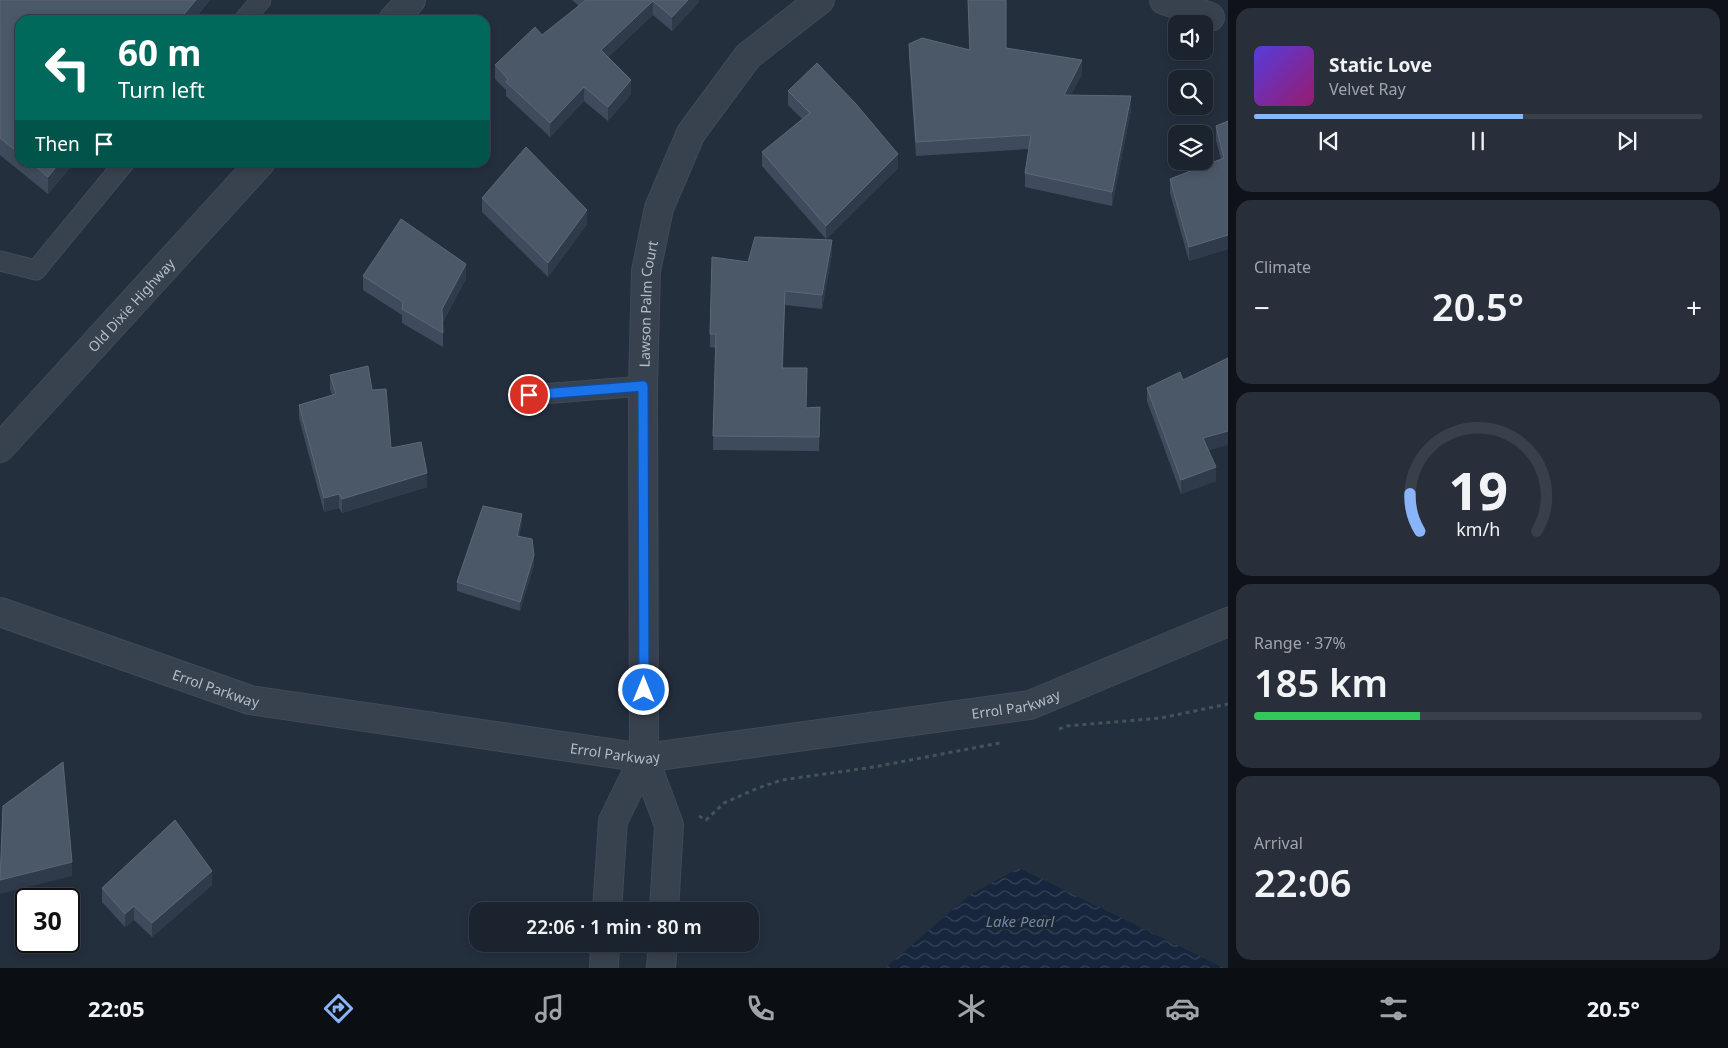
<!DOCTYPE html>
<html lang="en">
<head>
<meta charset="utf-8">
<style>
	body { margin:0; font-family:"Noto Sans",sans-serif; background:#282f3a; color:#f1f3f6; height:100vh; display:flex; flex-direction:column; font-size:19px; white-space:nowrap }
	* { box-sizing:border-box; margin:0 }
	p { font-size:16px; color:#a0a4aa }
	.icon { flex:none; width:28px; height:28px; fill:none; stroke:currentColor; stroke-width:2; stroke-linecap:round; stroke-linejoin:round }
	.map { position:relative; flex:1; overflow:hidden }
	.panel { display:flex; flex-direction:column; gap:8px; padding:8px; background:#0f1319; width:500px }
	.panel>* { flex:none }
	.top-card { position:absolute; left:15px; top:15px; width:475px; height:152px; border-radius:15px; box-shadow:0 2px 8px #0003,0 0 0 1px #39404a; background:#00695c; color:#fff; overflow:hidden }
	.tools { position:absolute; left:1168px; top:15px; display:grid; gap:10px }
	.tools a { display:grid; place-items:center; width:45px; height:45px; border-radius:10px; background:#1b232e; box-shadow:0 2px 8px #0003,0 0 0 1px #39404a; font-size:25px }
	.speed { position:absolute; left:15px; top:888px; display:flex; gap:10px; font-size:25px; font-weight:700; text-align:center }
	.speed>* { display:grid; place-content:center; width:65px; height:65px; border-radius:50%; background:#1b232e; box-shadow:0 2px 8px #0003,0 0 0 1px #39404a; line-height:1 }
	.speed .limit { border:2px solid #111; border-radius:8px; background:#fff; color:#111 }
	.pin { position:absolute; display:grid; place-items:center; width:42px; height:42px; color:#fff; margin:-21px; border:2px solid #fff; border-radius:50%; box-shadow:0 1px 5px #0007 }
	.me { position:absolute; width:55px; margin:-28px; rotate:0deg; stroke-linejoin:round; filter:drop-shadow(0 0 4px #0008) }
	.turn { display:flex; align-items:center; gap:18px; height:105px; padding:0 20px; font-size:22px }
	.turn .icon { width:65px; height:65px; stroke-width:2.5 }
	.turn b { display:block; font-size:35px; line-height:42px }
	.then { display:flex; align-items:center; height:48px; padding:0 20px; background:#0003; gap:10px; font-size:19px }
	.big { font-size:38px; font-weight:600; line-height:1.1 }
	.panel .tile { flex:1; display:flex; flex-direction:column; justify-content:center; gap:8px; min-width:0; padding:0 18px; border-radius:15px; background:#282f3a }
	.panel .dial { align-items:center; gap:0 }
	.dial svg { height:130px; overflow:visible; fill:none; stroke:#39404a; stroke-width:7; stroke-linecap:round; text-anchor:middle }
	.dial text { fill:#f1f3f6; stroke:none }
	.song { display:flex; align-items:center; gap:15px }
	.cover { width:60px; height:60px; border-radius:8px; background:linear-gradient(135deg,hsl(250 70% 55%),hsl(320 70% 35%)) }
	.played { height:5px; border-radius:2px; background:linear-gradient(90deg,#8ab4f8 60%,#39404a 60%) }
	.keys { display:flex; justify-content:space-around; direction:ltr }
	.heat { display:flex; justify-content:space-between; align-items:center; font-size:28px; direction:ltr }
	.charge { height:8px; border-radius:4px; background:linear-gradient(90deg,#34c759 37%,#39404a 0) }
	.trip { position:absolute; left:469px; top:902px; width:290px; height:50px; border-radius:15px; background:#1b232e; box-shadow:0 2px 8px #0003,0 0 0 1px #39404a; font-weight:600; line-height:50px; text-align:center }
	.tabs { display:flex; height:80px; justify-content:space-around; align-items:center; background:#0b0e12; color:#a0a4aa }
	.tabs .icon { width:35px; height:35px }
	.tabs .active { color:#8ab4f8 }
	.tabs b { font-size:22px; color:#f1f3f6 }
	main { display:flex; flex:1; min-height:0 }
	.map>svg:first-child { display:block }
	.water { fill:url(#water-waves) }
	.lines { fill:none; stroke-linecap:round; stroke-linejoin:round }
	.service-casing { stroke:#414a57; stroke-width:21 }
	.minor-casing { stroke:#414a57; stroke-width:30 }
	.tertiary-casing { stroke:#414a57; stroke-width:30 }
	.path { stroke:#3f5557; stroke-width:3; stroke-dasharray:4 4; stroke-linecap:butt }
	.service { stroke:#38414e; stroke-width:19 }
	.minor { stroke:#38414e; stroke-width:28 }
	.tertiary { stroke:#38414e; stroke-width:28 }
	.wall { fill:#3f4b5c }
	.shaded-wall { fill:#2f3b4b }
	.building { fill:#4b5868; stroke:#5c6777 }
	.route-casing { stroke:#114b97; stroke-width:12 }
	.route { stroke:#1a73e8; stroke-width:9 }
	.labels { text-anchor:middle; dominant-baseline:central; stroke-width:5; stroke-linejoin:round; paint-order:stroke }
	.street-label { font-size:14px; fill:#b4bcc9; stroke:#1d2633 }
	.water-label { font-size:15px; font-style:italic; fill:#6d86a8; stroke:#1d2633 }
</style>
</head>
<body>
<main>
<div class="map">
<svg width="1228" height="968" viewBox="0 0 1228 968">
	<defs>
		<pattern id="water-waves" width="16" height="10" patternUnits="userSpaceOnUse" patternTransform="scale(1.25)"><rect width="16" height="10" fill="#17263c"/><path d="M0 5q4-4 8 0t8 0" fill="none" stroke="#364457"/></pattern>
	</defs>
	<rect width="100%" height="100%" fill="#242f3e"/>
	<polygon class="water" points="1019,868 1224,968 885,968 970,895"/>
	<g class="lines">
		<g class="service-casing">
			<g id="service">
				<polyline points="244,20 261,0"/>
				<polyline points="0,261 36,270 125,162"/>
				<polyline points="529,395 643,386"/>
			</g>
		</g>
		<g class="minor-casing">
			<g id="minor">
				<polyline points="1164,0 1210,17"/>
				<polyline points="607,911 613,821 644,758"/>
				<path id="s1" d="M664,911L669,825L644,758L643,386L646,271L659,208L691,133L748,56L820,0"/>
				<polyline points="604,968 605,944"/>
				<polyline points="661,968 663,944"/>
			</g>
		</g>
		<g class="tertiary-casing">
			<g id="tertiary">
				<polyline points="393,20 411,0"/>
				<path id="s2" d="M0,448L261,162"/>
				<path id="s3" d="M0,612L250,700L644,758L1030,705L1228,622"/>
			</g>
		</g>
		<g class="path">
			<polyline points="1059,729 1067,726 1161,718 1228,704"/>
			<polyline points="699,816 706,820 724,803 758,788 782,780 874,767 1000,743"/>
		</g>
		<use href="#service" class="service"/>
		<use href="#minor" class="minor"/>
		<use href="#tertiary" class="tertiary"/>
	</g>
	<g class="wall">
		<polygon points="0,0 210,0 194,20 20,20 20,162 75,162 48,194 0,155"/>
		<polygon points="572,0 699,0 699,2 672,31 653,15 608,57 631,94 608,121 584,101 550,137 506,96 506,90 495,79 495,65 542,35 579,6"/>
		<polygon points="968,0 1006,48 1082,74 1071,95 1131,110 1112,206 1025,187 1025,173 1029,149 916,156 909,58 909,44 969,49"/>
		<polygon points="788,91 898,168 826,239 762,166 762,152 802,119 788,105"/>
		<polygon points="1228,121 1228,249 1189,261 1170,193 1170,179 1221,159 1216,140 1216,126"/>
		<polygon points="482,198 587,224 548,277 482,212"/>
		<polygon points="832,254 822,309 785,305 783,368 807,408 820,421 819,451 713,450 716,348 710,347 710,334"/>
		<polygon points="363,276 466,278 443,322 443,347 402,323 402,315 363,290"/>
		<polygon points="330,375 372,390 391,448 427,487 342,513 339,508 324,512 299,418 299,405 332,395 330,389"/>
		<polygon points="1147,388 1208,450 1216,481 1181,494 1147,401"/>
		<polygon points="522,523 519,537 534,565 520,611 457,591 457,582"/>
		<polygon points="212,885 152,937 134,920 125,927 102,902 102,888"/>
	</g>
	<g class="shaded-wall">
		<polygon points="196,0 210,0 194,20 179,20"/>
		<polygon points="688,0 699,0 699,2 672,31 672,17"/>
		<polygon points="653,1 653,15 601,64 601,50"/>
		<polygon points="1082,60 1082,74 1064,109 1064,95"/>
		<polygon points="631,80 631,94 608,121 608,107"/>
		<polygon points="584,87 584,101 550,137 550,123"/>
		<polygon points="1131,96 1131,110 1112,206 1112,192"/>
		<polygon points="898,154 898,168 826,239 826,226"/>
		<polygon points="60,162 75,162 48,194 48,177"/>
		<polygon points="587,210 587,224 548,277 548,263"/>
		<polygon points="1228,235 1228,249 1189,261 1189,247"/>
		<polygon points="832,240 832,254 822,309 822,295"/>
		<polygon points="466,264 466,278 442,323 442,309"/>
		<polygon points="1228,431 1228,445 1203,452 1203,438"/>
		<polygon points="1216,467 1216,481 1181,494 1181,480"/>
		<polygon points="427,473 427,487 342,513 342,499"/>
		<polygon points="339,494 339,508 324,512 324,498"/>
		<polygon points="522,514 522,523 517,546 517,536"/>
		<polygon points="534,555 534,565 520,611 520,602"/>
		<polygon points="72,862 72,876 0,894 0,880"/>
		<polygon points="212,871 212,885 152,937 152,923"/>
		<polygon points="134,906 134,920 125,927 125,914"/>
	</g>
	<g class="building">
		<polygon points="0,0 196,0 179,20 20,20 20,154 0,138"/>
		<polygon points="586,0 688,0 672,17 653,1 601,50 631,80 608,107 584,87 550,123 506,82 508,79 495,65 535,27 542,35"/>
		<polygon points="968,0 1006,0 1006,48 1082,60 1064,95 1131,96 1112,192 1025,173 1031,135 916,142 909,44 922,38 970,50"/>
		<polygon points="817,63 856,104 898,154 826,226 762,152 810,113 788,91"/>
		<polygon points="1228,121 1228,235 1189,247 1170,179 1224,158 1216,126"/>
		<polygon points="526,147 587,210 548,263 482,198"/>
		<polygon points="30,162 60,162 48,177"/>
		<polygon points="401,219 466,264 442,309 443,333 402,309 403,302 363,276"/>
		<polygon points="755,237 832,240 822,295 785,291 782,368 807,368 806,408 820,407 819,437 713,436 716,334 710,334 712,257 748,262"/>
		<polygon points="1228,358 1228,431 1203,438 1216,467 1181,480 1147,388 1180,372 1183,380"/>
		<polygon points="368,366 372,390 386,389 391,448 421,442 427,473 342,499 339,494 324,498 299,405 336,394 330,375"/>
		<polygon points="483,506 522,514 517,536 532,539 534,555 520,602 457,582"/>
		<polygon points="63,762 72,862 0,880 3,806"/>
		<polygon points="175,820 212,871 152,923 134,906 125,914 102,888"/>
	</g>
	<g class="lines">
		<g class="route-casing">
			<polyline id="route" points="529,395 643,386 644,690"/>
		</g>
		<use href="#route" class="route"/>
	</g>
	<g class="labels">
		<g class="street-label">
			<text stroke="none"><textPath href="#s1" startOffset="612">Lawson Palm Court</textPath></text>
			<text stroke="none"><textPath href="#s2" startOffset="194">Old Dixie Highway</textPath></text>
			<text stroke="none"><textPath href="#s3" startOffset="229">Errol Parkway</textPath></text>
			<text stroke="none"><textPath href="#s3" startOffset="1039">Errol Parkway</textPath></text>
			<text stroke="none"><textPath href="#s3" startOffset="634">Errol Parkway</textPath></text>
		</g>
		<g class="water-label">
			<text x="1020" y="921">Lake Pearl</text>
		</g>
	</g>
</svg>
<div class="tools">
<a><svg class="icon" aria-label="sound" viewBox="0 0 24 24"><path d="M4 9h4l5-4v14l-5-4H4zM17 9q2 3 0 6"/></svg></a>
<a><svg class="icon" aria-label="search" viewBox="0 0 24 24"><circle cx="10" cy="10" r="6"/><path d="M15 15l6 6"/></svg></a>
<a><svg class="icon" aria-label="layers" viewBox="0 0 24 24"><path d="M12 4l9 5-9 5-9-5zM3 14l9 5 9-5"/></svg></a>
</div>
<div class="speed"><div class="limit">30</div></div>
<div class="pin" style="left:529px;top:395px;background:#d93025"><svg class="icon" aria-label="arrive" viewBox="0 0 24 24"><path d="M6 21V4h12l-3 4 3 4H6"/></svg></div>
<svg class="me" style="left:644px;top:690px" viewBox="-20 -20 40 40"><circle r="17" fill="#1a73e8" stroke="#fff" stroke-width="3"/><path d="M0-11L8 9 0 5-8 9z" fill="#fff"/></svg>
<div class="trip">22:06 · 1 min · 80 m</div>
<div class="top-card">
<div class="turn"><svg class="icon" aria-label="left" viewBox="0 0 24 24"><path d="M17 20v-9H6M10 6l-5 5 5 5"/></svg><div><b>60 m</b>Turn left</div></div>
<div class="then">Then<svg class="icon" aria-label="arrive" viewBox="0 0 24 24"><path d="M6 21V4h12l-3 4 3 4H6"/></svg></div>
</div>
</div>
<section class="panel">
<div class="tile">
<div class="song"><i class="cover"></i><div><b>Static Love</b><p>Velvet Ray</p></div></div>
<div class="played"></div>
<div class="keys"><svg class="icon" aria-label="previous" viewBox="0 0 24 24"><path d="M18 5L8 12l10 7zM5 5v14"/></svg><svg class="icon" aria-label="pause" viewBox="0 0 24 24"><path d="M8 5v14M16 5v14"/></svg><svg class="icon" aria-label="next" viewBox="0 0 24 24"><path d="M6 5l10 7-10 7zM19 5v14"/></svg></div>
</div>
<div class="tile"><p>Climate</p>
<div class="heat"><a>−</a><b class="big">20.5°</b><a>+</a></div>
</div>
<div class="tile dial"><svg viewBox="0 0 100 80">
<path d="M14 69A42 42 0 1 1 86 69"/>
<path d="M14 69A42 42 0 0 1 8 46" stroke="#8ab4f8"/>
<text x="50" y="56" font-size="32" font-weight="700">19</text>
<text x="50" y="72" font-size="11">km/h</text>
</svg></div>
<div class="tile"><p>Range · 37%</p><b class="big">185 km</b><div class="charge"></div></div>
<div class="tile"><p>Arrival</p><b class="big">22:06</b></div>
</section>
</main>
<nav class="tabs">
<b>22:05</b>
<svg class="icon active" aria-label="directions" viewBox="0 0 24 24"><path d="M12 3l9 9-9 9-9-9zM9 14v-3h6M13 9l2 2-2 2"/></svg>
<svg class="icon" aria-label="music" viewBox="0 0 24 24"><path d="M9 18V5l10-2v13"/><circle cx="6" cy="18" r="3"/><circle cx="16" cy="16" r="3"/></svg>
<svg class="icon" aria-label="phone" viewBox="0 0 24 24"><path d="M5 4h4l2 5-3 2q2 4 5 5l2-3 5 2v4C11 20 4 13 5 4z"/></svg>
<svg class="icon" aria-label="climate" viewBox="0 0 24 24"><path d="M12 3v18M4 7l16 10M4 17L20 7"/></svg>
<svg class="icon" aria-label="car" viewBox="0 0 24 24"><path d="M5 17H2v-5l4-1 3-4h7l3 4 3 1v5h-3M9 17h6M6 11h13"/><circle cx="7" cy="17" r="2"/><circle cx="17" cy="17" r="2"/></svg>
<svg class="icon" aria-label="filters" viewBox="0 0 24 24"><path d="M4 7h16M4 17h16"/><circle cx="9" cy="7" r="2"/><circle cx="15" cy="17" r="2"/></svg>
<b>20.5°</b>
</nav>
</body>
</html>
